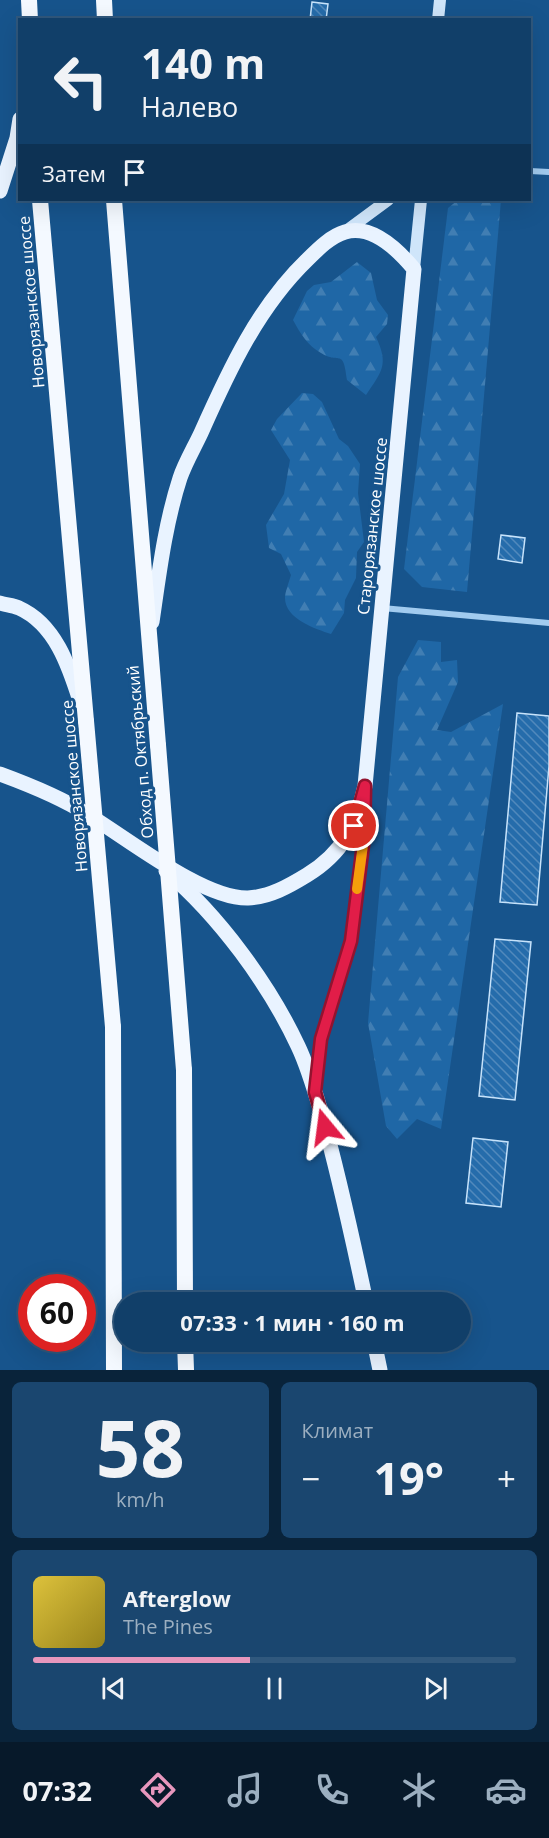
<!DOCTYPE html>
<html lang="ru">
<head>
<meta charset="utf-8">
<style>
	body { margin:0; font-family:"Open Sans",sans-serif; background:#1a466f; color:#f1f3f6; height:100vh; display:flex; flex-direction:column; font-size:22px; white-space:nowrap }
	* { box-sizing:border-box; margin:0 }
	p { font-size:20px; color:#9cafc0 }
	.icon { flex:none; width:33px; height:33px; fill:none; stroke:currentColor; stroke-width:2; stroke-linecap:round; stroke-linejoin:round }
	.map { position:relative; height:1370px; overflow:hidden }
	.drawer { display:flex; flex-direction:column; gap:12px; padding:12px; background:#09233a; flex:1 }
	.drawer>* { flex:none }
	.guide { position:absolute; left:18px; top:18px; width:513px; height:183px; border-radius:0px; box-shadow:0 6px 24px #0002,0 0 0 2px #30587d; background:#113f69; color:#f1f3f6; overflow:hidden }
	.speed { position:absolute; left:18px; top:1274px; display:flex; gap:12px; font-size:30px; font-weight:700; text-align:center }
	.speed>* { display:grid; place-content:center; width:78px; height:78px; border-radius:50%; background:#113f69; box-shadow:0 6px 24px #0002,0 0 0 2px #30587d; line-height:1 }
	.speed .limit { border:9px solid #d22; background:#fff; color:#111 }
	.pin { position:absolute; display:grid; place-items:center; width:51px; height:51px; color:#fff; margin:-26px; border:3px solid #fff; border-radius:50%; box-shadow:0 2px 6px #0007 }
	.me { position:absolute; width:66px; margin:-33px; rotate:344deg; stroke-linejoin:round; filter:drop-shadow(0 0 4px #0008) }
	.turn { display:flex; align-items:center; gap:21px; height:126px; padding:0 24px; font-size:27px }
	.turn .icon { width:78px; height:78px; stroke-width:2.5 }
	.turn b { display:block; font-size:42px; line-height:51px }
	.then { display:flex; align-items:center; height:57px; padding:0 24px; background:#0003; gap:12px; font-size:22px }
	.big { font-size:45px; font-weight:700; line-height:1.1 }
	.drawer .widget { flex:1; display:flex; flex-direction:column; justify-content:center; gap:9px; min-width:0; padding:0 21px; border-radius:9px; background:#1a466f }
	.drawer .dial { align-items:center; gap:0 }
	.dial b { font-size:78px; line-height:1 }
	.song { display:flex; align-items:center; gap:18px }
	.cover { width:72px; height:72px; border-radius:9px; background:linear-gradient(135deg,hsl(50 70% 55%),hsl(50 70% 35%)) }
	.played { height:6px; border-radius:3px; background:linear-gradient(90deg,#e797bd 45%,#30587d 45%) }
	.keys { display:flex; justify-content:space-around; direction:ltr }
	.heat { display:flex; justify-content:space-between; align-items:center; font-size:33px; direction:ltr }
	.drawer .tiles { flex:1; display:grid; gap:12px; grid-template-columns:1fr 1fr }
	.widget:last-child { grid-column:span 2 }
	.trip { position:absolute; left:114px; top:1292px; width:357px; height:60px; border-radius:30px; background:#113f69; box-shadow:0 6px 24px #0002,0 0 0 2px #30587d; font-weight:700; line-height:60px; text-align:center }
	.menu { display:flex; height:96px; justify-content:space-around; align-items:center; background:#07192a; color:#9cafc0 }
	.menu .icon { width:42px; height:42px }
	.menu .current { color:#e797bd }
	.menu b { font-size:27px; color:#f1f3f6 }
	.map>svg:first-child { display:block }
	.forest { fill:url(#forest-firs) }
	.building { fill:url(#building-back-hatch); stroke:#c7e3fb; stroke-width:1.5 }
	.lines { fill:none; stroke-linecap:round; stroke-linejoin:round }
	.minor { stroke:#a1cbef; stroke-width:6 }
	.secondary { stroke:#cfe5fa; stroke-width:12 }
	.primary { stroke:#e9f3ff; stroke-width:15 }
	.trunk { stroke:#f4f9ff; stroke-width:16 }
	.trunk-bridge { stroke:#f4f9ff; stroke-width:16 }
	.route-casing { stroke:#92132f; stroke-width:15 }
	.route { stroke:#e11d48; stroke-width:10 }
	.slow { stroke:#f59e0b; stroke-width:10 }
	.labels { text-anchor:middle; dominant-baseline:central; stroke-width:6; stroke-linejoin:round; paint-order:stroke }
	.street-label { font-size:16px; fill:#fff; stroke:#17548c }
</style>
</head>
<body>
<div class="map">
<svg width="549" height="1370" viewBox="0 0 549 1370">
	<defs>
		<pattern id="forest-firs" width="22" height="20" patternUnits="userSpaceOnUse" patternTransform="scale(1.5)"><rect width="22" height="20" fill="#1f67a6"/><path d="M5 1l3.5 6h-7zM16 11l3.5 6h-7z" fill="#417eb3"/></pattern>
		<pattern id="building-back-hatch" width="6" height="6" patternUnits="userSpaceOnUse" patternTransform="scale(1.5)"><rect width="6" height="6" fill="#256cab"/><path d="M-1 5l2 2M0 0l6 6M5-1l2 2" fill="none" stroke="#5189bc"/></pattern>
	</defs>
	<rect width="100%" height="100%" fill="#17548c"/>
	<g class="forest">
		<polygon points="458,200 501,200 467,592 422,587 404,569 448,208"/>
		<path d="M357,262L371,273L377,300L388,315L387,324L376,337C389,365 382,371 366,395L347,380C343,347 340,365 321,353C308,346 300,333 293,320L307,291L314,285L331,282Z"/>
		<path d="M302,393L313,394L322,402L339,439L348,446L360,464L358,493L364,542L357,552L356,578L345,600L344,613L331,634C316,629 285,619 285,598C285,592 289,582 291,575L281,554L269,548L266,525L284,494L290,460L271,430L277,419Z"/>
		<polygon points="418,640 441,642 441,662 457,660 458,682 437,730 451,732 503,704 441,1129 417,1119 397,1139 386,1126 368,1023 398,677"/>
	</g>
	<g class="building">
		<polygon points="312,2 328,4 326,20 310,20"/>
		<polygon points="501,535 525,538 522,563 498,559"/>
		<polygon points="517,713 549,716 549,766 537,905 500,902"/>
		<polygon points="495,939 531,942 515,1100 479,1096"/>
		<polygon points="473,1138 508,1142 501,1207 466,1203"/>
	</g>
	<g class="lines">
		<g class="minor">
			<polyline points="530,171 549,172"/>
			<polyline points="382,608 549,623"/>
		</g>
		<g class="secondary">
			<polyline points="438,20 440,0"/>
			<polyline points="346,231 388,200"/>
			<polyline points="414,269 421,200"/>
			<polyline points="315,1087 321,1039 351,941 364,837 365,801"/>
		</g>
		<g class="primary">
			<polyline points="0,191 17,138 20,119"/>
			<path d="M0,603C6,605 13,605 19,608C55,624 69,666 80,701"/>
			<path d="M0,774C30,785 60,797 87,814C127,838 203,899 248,898C270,897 289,886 307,875C343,853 356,826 365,786L414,269C399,251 372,224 345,232C331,236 318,249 308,259C258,307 229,370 201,433C194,448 185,463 180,478C165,524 159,574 152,622"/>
			<path d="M166,871C219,916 269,984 298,1046C309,1069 316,1095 323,1119C340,1179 353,1241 366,1302"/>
			<polyline points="374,1341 380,1370"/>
		</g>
		<g class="trunk">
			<polyline points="29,0 30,20"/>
			<polyline points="104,0 105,20"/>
			<polyline points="40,200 86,721"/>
			<polyline points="114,200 158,745"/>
			<polyline points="113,1027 114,1370"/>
			<polyline points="184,1070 185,1302"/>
			<polyline points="185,1341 186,1370"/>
		</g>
		<g class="trunk-bridge">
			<polyline points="86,721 113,1027"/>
			<polyline points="158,745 184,1070"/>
		</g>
	</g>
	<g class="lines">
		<g class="route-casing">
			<polyline id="route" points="325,1127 315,1092 321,1039 351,941 364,837 365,786 354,826"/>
		</g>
		<use href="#route" class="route"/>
		<polyline class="slow" points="357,889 364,837 364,811"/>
	</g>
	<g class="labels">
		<g class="street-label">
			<text transform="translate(31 302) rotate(-95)">Новорязанское шоссе</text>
			<text transform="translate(372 526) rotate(-84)">Старорязанское шоссе</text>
			<text transform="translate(140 752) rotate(-95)">Обход п. Октябрьский</text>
			<text transform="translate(74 786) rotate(-95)">Новорязанское шоссе</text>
		</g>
	</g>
</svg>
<div class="speed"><div class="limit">60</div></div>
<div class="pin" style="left:354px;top:826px;background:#d93025"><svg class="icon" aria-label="arrive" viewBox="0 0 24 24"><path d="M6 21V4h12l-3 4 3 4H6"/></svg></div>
<svg class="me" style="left:325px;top:1127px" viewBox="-20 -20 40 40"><path d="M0-17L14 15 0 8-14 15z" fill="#e11d48" stroke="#fff" stroke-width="4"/></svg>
<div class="trip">07:33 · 1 мин · 160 m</div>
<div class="guide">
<div class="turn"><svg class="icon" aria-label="left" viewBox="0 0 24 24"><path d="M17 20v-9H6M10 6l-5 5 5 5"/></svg><div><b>140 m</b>Налево</div></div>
<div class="then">Затем<svg class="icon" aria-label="arrive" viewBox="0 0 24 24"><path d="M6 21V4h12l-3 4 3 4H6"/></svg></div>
</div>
</div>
<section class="drawer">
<div class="tiles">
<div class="widget dial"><b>58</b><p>km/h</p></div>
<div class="widget"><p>Климат</p>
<div class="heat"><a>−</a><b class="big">19°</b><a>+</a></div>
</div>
<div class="widget">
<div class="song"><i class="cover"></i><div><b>Afterglow</b><p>The Pines</p></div></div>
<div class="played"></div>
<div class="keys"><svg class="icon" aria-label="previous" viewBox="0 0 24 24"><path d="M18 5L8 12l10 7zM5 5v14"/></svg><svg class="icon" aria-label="pause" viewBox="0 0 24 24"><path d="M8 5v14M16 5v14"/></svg><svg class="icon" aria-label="next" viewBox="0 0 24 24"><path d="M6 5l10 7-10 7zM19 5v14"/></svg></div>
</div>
</div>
</section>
<nav class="menu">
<b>07:32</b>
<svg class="icon current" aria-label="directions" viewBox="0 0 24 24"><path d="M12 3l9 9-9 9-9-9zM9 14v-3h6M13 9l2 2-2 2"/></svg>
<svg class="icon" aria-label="music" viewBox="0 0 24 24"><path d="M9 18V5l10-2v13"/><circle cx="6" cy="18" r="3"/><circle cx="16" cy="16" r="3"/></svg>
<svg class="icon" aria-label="phone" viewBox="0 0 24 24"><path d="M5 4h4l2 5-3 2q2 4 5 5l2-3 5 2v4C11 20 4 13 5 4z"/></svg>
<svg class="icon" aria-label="climate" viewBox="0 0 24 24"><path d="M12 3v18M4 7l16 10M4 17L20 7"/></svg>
<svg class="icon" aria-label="car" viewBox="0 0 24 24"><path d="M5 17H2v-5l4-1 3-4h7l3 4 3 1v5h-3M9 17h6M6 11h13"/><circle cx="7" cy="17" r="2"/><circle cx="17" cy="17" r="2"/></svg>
</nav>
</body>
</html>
